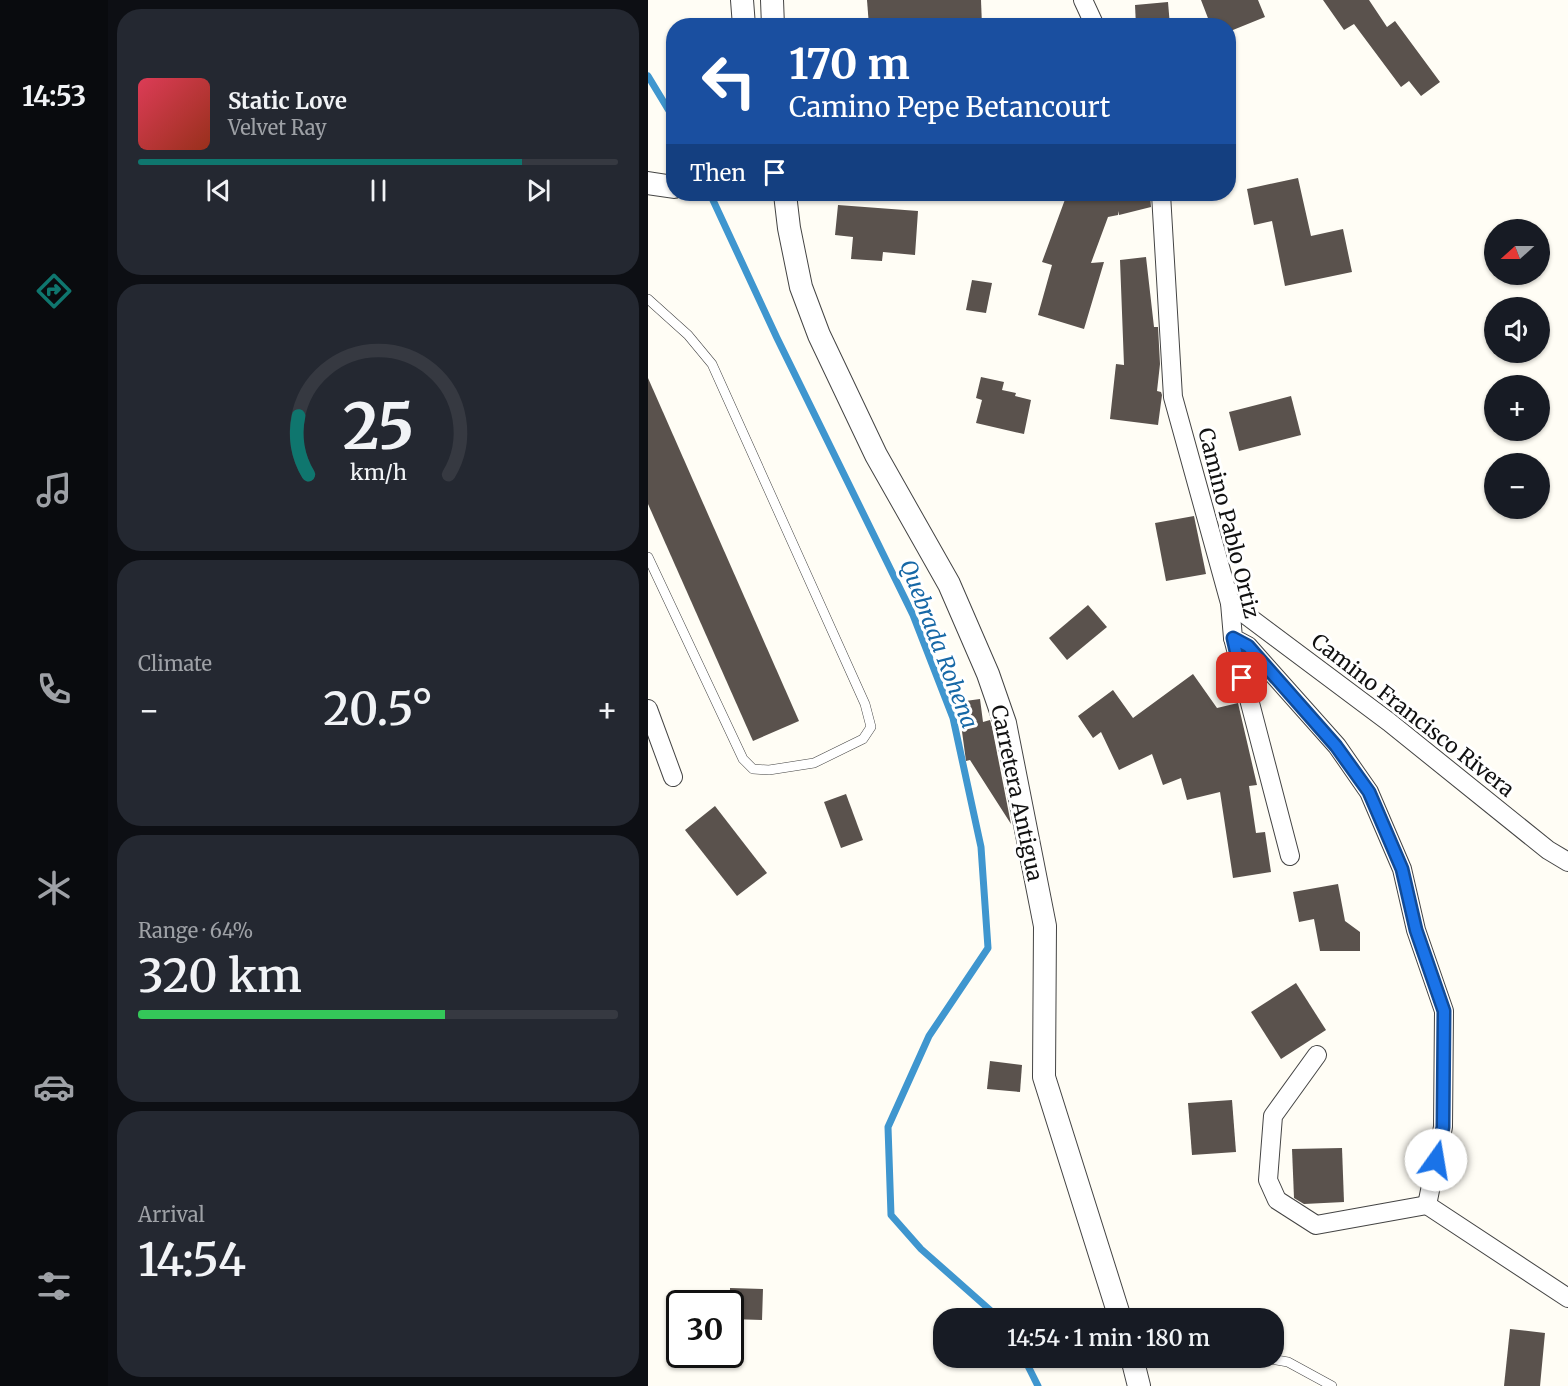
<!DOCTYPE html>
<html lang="en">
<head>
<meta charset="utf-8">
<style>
	body { margin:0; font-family:Merriweather,serif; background:#242831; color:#f1f3f6; height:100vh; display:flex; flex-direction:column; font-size:22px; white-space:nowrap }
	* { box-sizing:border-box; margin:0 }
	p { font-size:20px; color:#9ea1a6 }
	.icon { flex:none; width:33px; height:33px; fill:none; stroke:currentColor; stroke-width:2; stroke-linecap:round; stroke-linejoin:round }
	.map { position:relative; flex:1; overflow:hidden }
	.side { display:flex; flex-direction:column; gap:9px; padding:9px; background:#0d0f14; width:540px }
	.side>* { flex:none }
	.top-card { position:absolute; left:18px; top:18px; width:570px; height:183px; border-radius:24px; box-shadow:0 2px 4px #0004; background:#1a4fa0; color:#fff; overflow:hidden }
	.needle { width:39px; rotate:249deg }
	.controls { position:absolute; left:836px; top:219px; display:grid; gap:12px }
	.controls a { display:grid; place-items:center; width:66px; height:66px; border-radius:50%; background:#171b24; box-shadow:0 2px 4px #0004; font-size:30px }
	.speed { position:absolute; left:18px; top:1290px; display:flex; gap:12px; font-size:30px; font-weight:700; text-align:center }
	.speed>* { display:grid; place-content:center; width:78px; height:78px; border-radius:50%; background:#171b24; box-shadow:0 2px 4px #0004; line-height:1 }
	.speed .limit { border:3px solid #111; border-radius:9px; background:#fff; color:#111 }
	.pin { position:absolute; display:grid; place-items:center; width:51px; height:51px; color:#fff; margin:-26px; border-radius:12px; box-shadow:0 3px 9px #0006 }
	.me { position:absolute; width:66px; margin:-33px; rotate:13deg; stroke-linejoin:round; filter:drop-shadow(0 0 4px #0008) }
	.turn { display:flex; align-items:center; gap:21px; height:126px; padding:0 24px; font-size:27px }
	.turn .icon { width:78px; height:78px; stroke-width:2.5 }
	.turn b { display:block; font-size:42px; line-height:51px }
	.then { display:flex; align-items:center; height:57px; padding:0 24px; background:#0003; gap:12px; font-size:22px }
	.big { font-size:45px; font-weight:600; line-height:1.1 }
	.side .card { flex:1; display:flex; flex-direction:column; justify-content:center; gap:9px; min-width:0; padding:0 21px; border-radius:24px; background:#242831 }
	.side .dial { align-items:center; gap:0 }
	.dial svg { height:156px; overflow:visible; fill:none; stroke:#363941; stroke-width:7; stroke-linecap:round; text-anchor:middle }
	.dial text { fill:#f1f3f6; stroke:none }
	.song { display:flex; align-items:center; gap:18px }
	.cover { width:72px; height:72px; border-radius:9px; background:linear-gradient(135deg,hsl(350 70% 55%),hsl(10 70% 35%)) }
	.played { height:6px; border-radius:3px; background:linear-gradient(90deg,#0f766e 80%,#363941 80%) }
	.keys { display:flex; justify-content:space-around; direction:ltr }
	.heat { display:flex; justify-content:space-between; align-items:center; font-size:33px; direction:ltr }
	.charge { height:9px; border-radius:4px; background:linear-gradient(90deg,#34c759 64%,#363941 0) }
	.trip { position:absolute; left:285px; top:1308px; width:351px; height:60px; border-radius:24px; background:#171b24; box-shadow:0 2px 4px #0004; font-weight:600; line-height:60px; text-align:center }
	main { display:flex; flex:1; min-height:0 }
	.menu { display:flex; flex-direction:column; width:108px; justify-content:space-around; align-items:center; background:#090b0e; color:#9ea1a6 }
	.menu .icon { width:42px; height:42px }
	.menu .current { color:#0f766e }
	.menu b { font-size:27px; color:#f1f3f6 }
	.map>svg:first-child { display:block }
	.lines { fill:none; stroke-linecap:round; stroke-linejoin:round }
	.stream { stroke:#3f96cf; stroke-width:7 }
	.building { fill:#5a524d }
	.service-casing { stroke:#444; stroke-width:10 }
	.minor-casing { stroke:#444; stroke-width:20 }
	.tertiary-casing { stroke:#444; stroke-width:24 }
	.service { stroke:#fff; stroke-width:9 }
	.minor { stroke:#fff; stroke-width:18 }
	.tertiary { stroke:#fff; stroke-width:22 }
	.route-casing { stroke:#114b97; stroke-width:15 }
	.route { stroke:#1a73e8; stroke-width:10 }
	.labels { text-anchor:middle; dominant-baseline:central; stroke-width:6; stroke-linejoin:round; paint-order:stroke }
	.street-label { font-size:21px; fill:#111; stroke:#fff }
	.water-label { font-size:22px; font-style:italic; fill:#1768a6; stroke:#fff }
</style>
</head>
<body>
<main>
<nav class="menu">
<b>14:53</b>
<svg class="icon current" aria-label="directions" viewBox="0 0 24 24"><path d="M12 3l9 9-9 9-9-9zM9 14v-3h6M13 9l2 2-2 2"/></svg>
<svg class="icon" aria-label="music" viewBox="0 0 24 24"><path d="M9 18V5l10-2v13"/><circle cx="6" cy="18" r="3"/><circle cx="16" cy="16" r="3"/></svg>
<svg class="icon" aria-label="phone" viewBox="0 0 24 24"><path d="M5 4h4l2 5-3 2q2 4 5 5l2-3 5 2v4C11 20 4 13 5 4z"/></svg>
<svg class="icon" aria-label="climate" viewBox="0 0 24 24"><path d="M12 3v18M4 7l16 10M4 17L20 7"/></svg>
<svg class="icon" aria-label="car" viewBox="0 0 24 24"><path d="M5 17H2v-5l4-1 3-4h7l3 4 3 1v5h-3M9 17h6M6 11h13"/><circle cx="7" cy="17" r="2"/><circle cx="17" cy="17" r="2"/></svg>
<svg class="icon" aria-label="filters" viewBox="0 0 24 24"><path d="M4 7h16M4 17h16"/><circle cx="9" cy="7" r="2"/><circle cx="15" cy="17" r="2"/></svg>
</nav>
<section class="side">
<div class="card">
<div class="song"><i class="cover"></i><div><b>Static Love</b><p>Velvet Ray</p></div></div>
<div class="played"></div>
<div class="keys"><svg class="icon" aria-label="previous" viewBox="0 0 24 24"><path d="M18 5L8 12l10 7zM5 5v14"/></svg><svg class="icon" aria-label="pause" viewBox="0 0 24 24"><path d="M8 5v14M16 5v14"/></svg><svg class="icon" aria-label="next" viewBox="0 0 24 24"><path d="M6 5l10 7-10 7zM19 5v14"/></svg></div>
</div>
<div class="card dial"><svg viewBox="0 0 100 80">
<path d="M14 69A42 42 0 1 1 86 69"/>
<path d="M14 69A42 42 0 0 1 9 39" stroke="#0f766e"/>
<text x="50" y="56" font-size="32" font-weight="700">25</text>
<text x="50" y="72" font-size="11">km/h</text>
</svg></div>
<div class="card"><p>Climate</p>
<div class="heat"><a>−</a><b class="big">20.5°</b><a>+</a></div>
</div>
<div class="card"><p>Range · 64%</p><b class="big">320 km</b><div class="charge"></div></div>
<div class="card"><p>Arrival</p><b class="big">14:54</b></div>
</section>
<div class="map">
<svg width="920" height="1386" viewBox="0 0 920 1386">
	<rect width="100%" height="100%" fill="#fffdf5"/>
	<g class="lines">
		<g class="stream">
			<polyline points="0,76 26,119"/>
			<polyline points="64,198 129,338 265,615 305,718 333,847 340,948 281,1036 240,1127 243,1215 273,1249 351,1318"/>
			<polyline points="376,1358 390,1386"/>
		</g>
	</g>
	<g class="building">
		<polygon points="219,0 333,0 334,26 221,26"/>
		<polygon points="553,0 610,0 617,17 580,32 580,26 563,26"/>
		<polygon points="675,0 721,0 739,27 747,21 792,82 773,96 761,81 753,87 706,24 696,30"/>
		<polygon points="520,2 522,26 488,26 487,5"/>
		<polygon points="650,178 663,236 695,229 704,272 637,286 624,221 606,225 599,189"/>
		<polygon points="419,194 502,194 503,207 471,215 471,211 470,215 460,217 443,263 456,262 436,329 390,315 404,265 394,262"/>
		<polygon points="190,205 270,211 267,255 235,252 234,261 203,259 205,237 187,235"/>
		<polygon points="498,257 506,327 510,327 512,364 509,391 513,392 514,395 510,425 462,419 468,364 476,365 472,260"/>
		<polygon points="324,280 344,283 338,313 318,310"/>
		<polygon points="333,377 356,382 354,390 368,393 367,396 383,400 376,434 328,423 334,400 328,398"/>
		<polygon points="0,378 151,721 105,741 0,504"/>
		<polygon points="643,396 653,435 591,451 581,412"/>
		<polygon points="546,516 558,574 518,581 507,523"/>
		<polygon points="440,605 459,627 419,660 401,638"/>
		<polygon points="545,674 569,708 590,703 609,785 601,786 608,833 617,832 623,872 585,878 572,792 539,800 533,778 515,785 504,754 471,770 453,732 445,738 430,716 465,690 485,718"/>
		<polygon points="332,699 335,722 342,720 344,727 363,824 322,760 318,761 310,702"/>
		<polygon points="198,794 215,840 193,848 176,802"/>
		<polygon points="67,806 119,873 89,896 37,830"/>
		<polygon points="690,884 697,921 712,932 712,951 672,951 666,919 651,922 645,892"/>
		<polygon points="648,983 678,1030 633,1059 603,1012"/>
		<polygon points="342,1061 374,1065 372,1092 339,1089"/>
		<polygon points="584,1100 588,1152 544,1155 540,1103"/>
		<polygon points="694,1148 696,1202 656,1204 646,1198 644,1149"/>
		<polygon points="82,1288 115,1289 114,1320 82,1319"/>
		<polygon points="862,1329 897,1333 892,1386 856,1386"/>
	</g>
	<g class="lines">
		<g class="service-casing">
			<g id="service">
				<polyline points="0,299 40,335 64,364 217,704 223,727 215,739 166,763 121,770 105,769 95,759 0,557"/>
				<polyline points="617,1358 640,1362 684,1386"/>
			</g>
		</g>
		<g class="minor-casing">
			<g id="minor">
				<polyline points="435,0 447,26"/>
				<polyline points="513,194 525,397 582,603 585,638 600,646 689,746 721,792 754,869 768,930 796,1011 795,1127 779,1205"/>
				<polyline points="582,603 741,722 900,850 920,862"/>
				<polyline points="585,638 642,856"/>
				<polyline points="0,709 25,777"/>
				<polyline points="669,1055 625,1116 620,1180 629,1200 668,1225 779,1205"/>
				<polyline points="779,1205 920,1298"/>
			</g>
		</g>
		<g class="tertiary-casing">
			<g id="tertiary">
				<polyline points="94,0 96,26"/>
				<polyline points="124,0 125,26"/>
				<polyline points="0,183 26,187"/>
				<polyline points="137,194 141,228 153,287 171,335 228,455 301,584 340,674 357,723 397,926 396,1077 472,1318"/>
				<polyline points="484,1358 491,1386"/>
			</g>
		</g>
		<use href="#service" class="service"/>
		<use href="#minor" class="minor"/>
		<use href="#tertiary" class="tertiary"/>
	</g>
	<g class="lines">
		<g class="route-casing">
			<polyline id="route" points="594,678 585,638 600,646 688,746 721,792 754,869 768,930 796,1011 795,1127 788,1160"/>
		</g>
		<use href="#route" class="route"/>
	</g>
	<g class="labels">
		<g class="street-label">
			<text transform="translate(581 523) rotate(76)">Camino Pablo Ortiz</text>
			<text transform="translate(765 715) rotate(38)">Camino Francisco Rivera</text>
			<text transform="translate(369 793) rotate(78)">Carretera Antigua</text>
		</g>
		<g class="water-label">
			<text transform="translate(291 644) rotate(69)">Quebrada Rohena</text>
		</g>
	</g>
</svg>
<div class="controls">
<a><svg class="needle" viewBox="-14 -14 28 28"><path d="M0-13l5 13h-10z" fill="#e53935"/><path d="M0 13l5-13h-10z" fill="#9ea1a6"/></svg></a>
<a><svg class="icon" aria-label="sound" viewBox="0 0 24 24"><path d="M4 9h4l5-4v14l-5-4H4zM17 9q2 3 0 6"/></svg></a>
<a>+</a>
<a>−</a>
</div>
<div class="speed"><div class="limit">30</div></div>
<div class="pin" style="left:594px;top:678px;background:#d93025"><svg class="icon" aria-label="arrive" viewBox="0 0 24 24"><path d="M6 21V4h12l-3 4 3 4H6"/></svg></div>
<svg class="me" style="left:788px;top:1160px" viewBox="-20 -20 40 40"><circle r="19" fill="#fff"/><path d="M0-13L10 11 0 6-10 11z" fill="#1a73e8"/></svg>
<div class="trip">14:54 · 1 min · 180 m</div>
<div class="top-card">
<div class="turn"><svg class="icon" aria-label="left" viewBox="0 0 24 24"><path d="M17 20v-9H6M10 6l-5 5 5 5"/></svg><div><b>170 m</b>Camino Pepe Betancourt</div></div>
<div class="then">Then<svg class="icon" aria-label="arrive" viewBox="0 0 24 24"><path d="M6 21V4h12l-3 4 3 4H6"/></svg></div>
</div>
</div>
</main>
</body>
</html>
